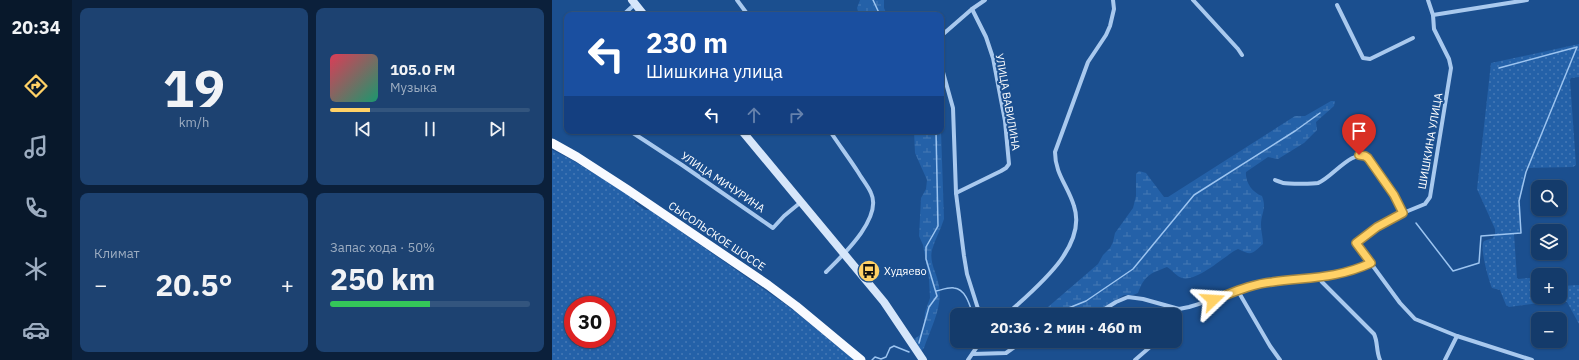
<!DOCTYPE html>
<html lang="ru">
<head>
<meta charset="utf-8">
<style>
	body { margin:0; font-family:"IBM Plex Sans",sans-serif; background:#1d4271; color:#f1f3f6; height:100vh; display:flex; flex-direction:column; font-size:15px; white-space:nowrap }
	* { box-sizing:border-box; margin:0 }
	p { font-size:13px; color:#9dadc1 }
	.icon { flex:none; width:22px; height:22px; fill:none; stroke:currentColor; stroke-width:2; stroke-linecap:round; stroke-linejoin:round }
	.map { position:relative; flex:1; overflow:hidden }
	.panel { display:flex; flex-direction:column; gap:8px; padding:8px; background:#0b203b; width:480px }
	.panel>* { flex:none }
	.top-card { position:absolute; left:12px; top:12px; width:380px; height:122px; border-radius:8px; box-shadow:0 1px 3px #0004,0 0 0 1px #33557e; background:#1a4fa0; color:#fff; overflow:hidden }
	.controls { position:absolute; left:979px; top:180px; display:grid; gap:8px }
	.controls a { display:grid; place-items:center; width:36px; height:36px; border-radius:8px; background:#143b6b; box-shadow:0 1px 3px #0004,0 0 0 1px #33557e; font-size:20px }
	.speed { position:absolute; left:12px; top:296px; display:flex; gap:8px; font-size:20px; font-weight:700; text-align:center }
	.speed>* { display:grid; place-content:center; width:52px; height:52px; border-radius:50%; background:#143b6b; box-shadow:0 1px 3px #0004,0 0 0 1px #33557e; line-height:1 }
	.speed .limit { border:6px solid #d22; background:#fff; color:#111 }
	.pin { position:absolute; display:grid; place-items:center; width:34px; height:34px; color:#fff; margin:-41px -17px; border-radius:50% 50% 50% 0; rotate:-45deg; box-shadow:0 0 4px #0007 }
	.pin .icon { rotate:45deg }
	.me { position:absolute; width:44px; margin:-22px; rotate:70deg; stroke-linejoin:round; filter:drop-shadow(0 0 3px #0008) }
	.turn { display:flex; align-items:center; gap:14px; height:84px; padding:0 16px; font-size:18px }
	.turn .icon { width:52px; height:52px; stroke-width:2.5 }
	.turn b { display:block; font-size:28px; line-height:34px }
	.lanes { display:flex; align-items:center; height:38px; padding:0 16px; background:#0003; justify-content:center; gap:20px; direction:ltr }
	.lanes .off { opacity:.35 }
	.big { font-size:30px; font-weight:800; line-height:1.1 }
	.panel .widget { flex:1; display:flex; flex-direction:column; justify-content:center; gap:6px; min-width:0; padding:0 14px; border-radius:8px; background:#1d4271 }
	.panel .dial { align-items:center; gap:0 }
	.dial b { font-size:52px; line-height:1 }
	.song { display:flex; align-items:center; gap:12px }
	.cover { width:48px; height:48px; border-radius:6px; background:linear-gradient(135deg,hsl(350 70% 55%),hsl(160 70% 35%)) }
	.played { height:4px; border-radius:2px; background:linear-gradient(90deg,#ffd166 20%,#33557e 20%) }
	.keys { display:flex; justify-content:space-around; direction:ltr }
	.heat { display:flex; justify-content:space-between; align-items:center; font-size:22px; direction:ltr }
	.charge { height:6px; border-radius:3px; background:linear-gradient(90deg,#34c759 50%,#33557e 0) }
	.panel .tiles { flex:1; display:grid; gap:8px; grid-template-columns:repeat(2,1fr) }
	.trip { position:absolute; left:398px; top:308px; width:232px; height:40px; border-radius:8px; background:#143b6b; box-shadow:0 1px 3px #0004,0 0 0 1px #33557e; font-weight:800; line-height:40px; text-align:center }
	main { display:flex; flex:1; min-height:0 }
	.menu { display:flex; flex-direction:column; width:72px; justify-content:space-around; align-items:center; background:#08182b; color:#9dadc1 }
	.menu .icon { width:28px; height:28px }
	.menu .current { color:#ffd166 }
	.menu b { font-size:18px; color:#f1f3f6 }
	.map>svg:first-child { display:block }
	.grass { fill:url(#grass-dots); fill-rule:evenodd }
	.wetland { fill:url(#wetland-marsh) }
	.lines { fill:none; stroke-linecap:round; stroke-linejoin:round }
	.stream { stroke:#9cc4f0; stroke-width:1.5 }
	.minor { stroke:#a9c9ee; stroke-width:4 }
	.secondary { stroke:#d6e6fa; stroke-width:8 }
	.trunk { stroke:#f8faff; stroke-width:9 }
	.route-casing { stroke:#a68842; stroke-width:10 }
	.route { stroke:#ffd166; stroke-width:7 }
	.labels { text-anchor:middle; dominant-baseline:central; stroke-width:4; stroke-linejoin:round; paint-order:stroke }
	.street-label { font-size:11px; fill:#fff; stroke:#1b4f8f }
	.poi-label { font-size:11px; fill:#fff; stroke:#1b4f8f; text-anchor:start }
</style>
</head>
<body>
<main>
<nav class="menu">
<b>20:34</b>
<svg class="icon current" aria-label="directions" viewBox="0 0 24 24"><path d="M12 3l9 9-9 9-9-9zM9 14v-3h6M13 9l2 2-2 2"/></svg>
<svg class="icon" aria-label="music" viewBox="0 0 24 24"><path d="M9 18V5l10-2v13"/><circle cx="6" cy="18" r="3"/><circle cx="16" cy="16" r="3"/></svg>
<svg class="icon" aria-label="phone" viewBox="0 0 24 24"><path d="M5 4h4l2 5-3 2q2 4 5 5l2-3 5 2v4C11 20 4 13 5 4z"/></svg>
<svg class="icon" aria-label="climate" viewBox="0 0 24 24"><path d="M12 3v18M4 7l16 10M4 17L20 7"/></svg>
<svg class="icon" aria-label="car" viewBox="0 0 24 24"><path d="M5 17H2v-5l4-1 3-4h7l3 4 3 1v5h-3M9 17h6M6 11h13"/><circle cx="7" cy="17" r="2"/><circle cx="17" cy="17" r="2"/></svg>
</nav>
<section class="panel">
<div class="tiles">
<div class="widget dial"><b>19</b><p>km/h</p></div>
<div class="widget">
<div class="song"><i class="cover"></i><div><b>105.0 FM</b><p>Музыка</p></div></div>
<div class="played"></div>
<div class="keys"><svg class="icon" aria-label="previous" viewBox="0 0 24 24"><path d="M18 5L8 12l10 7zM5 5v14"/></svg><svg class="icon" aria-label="pause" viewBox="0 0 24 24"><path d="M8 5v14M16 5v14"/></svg><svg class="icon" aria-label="next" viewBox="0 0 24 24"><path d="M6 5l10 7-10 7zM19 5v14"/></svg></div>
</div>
<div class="widget"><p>Климат</p>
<div class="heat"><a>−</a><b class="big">20.5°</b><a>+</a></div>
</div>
<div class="widget"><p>Запас хода · 50%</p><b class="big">250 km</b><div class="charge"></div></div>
</div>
</section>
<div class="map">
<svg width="1027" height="360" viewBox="0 0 1027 360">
	<defs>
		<pattern id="grass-dots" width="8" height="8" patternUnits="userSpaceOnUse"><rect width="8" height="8" fill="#2461a8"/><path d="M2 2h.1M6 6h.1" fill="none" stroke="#4579b5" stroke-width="1.8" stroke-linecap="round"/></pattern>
		<pattern id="wetland-marsh" width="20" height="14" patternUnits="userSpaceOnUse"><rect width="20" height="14" fill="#2461a8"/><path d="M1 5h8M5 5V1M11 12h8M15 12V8" fill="none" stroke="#4579b5"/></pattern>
	</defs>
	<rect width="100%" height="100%" fill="#1b4f8f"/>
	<g class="grass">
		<path d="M1027,44V77L1019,78L1018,80L1024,165L1021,167L974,168L968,200L969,232L968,233L962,234L965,278L966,279L986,277V297H1008V286L1027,285V324L1015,302L1010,300L957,307L954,305L948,290L940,288C937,281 927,247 932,241C934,240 939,239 941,238L943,234V229L925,189L939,63Z"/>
		<path d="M0,150L20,160L82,198L83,203L93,210H98L240,309L302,360H0ZM21,305H55V339H21Z"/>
	</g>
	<g class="wetland">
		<polygon points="308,0 332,0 332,8 335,15 307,15 305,8"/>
		<path d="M779,101H783L782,106L764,122L765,130L752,143L726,159L716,157L694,172C693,182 700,192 710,196C715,209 709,213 709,225C709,232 711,237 711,244C700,254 700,256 686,249L682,251C671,258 644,282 630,278C625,277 620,270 615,267C597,274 593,275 586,293L581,295H572L539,315H472L496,307L546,264L551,255L558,248L561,242L563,233L581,208L584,196V174L587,171L594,173L612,197H616L743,116H753Z"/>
		<path d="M362,131H389L392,219C389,229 383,239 380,250C377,263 385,273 387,286C391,306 379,328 372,348L369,351L362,339L368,335L371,331L373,312L378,298L377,279L371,245L367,236L369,198L374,189L375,180L363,153Z"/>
	</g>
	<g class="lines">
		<g class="stream">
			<polyline points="321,0 328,15"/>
			<polyline points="864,223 901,271 927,263 929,236 969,233 967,201 974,172 1025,47 947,68"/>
			<path d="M384,291C389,290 397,287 402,288C414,289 418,306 421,315"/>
			<polyline points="499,315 534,301 581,269 642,195 743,131 768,113"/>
			<polyline points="367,343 377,307 385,296 374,259 374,247 386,226 384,131"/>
			<polyline points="438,347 445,341"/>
			<polyline points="320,360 323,357 329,359 334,357 338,348 342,346 357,352"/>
		</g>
		<g class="minor">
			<polyline points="185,0 196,15"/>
			<polyline points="641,0 686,49 690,55"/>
			<polyline points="876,0 881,15 882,29 897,59 899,68 878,197 873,204 851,213 825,227 804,243 848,303 863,319 905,336 980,360"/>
			<polyline points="785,5 811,58 818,59 861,38"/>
			<polyline points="71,15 83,4"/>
			<polyline points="881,15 975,0"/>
			<polyline points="389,36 420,9 433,0"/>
			<polyline points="389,65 401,108 404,193 412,256 415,274 428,315"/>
			<polyline points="78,131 130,165 221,228 232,216 249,202"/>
			<path d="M723,180C725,181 729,182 731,183C736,184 762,184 766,183C780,178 801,147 816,158L842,195L851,213"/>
			<polyline points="404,193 449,171 454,168 457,164 453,121 441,58 434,37 420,9"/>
			<path d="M274,272C290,256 331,218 319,193C316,186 310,179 306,172C297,158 287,145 278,131"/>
			<path d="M767,278L770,282L822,334C826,342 824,351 828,360"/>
			<polyline points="686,291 718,346 728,360"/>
			<path d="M454,315C482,289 536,248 522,206C516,186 503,174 503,152L536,62L554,35L558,26L562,9L561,0"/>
			<path d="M543,315L564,302L576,297L591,299L627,309L637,307C664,299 689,288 717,282C732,279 750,280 766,278C784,276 802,271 819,263"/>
			<polyline points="623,326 627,319 627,309"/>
			<polyline points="421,354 454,353 471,341"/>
			<polyline points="416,360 429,341"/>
			<polyline points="583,360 605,341"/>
			<polyline points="893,360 905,336"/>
		</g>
		<g class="secondary">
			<polyline points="80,0 92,15"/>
			<polyline points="190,131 332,302 371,360"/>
		</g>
		<polyline class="trunk" points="0,143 25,157 76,190 216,285 244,306 309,360"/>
	</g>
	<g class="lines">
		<g class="route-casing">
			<path id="route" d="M661,300C680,293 699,284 720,282C756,277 784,279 819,263L804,243L825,227L851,213L842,195L816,158L813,156L807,155"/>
		</g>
		<use href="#route" class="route"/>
	</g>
	<defs>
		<g id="bus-disc" transform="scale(1.15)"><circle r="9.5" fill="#ffd166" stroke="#1b4f8f"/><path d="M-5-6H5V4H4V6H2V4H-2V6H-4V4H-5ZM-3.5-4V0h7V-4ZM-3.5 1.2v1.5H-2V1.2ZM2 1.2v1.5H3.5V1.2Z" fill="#111"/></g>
	</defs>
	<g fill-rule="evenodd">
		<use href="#bus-disc" x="317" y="271"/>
	</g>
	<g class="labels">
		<g class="street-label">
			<text transform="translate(456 102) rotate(80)">УЛИЦА ВАВИЛИНА</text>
			<text transform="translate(878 141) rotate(-80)">ШИШКИНА УЛИЦА</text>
			<text transform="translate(171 182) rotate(34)">УЛИЦА МИЧУРИНА</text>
			<text transform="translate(165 236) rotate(34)">СЫСОЛЬСКОЕ ШОССЕ</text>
		</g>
		<g class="poi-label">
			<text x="332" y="271">Худяево</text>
		</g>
	</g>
</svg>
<div class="controls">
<a><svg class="icon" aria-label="search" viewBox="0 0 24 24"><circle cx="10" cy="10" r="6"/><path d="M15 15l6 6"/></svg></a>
<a><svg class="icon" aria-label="layers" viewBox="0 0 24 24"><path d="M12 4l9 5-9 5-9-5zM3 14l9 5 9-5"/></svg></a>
<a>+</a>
<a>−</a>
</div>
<div class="speed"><div class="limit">30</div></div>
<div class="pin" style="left:807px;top:155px;background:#d93025"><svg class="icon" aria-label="arrive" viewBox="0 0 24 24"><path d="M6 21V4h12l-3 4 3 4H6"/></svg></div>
<svg class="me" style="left:661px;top:300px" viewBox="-20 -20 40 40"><path d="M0-17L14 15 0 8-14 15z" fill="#ffd166" stroke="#fff" stroke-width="4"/></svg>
<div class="trip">20:36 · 2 мин · 460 m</div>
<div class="top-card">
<div class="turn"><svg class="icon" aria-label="left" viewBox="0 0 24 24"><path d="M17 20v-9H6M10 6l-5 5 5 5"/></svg><div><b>230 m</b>Шишкина улица</div></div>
<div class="lanes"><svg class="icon" aria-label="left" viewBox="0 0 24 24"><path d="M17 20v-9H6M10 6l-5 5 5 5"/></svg><svg class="icon off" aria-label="ahead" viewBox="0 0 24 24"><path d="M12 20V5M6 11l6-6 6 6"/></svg><svg class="icon off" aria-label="right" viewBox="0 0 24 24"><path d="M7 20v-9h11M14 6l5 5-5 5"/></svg></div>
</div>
</div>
</main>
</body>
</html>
